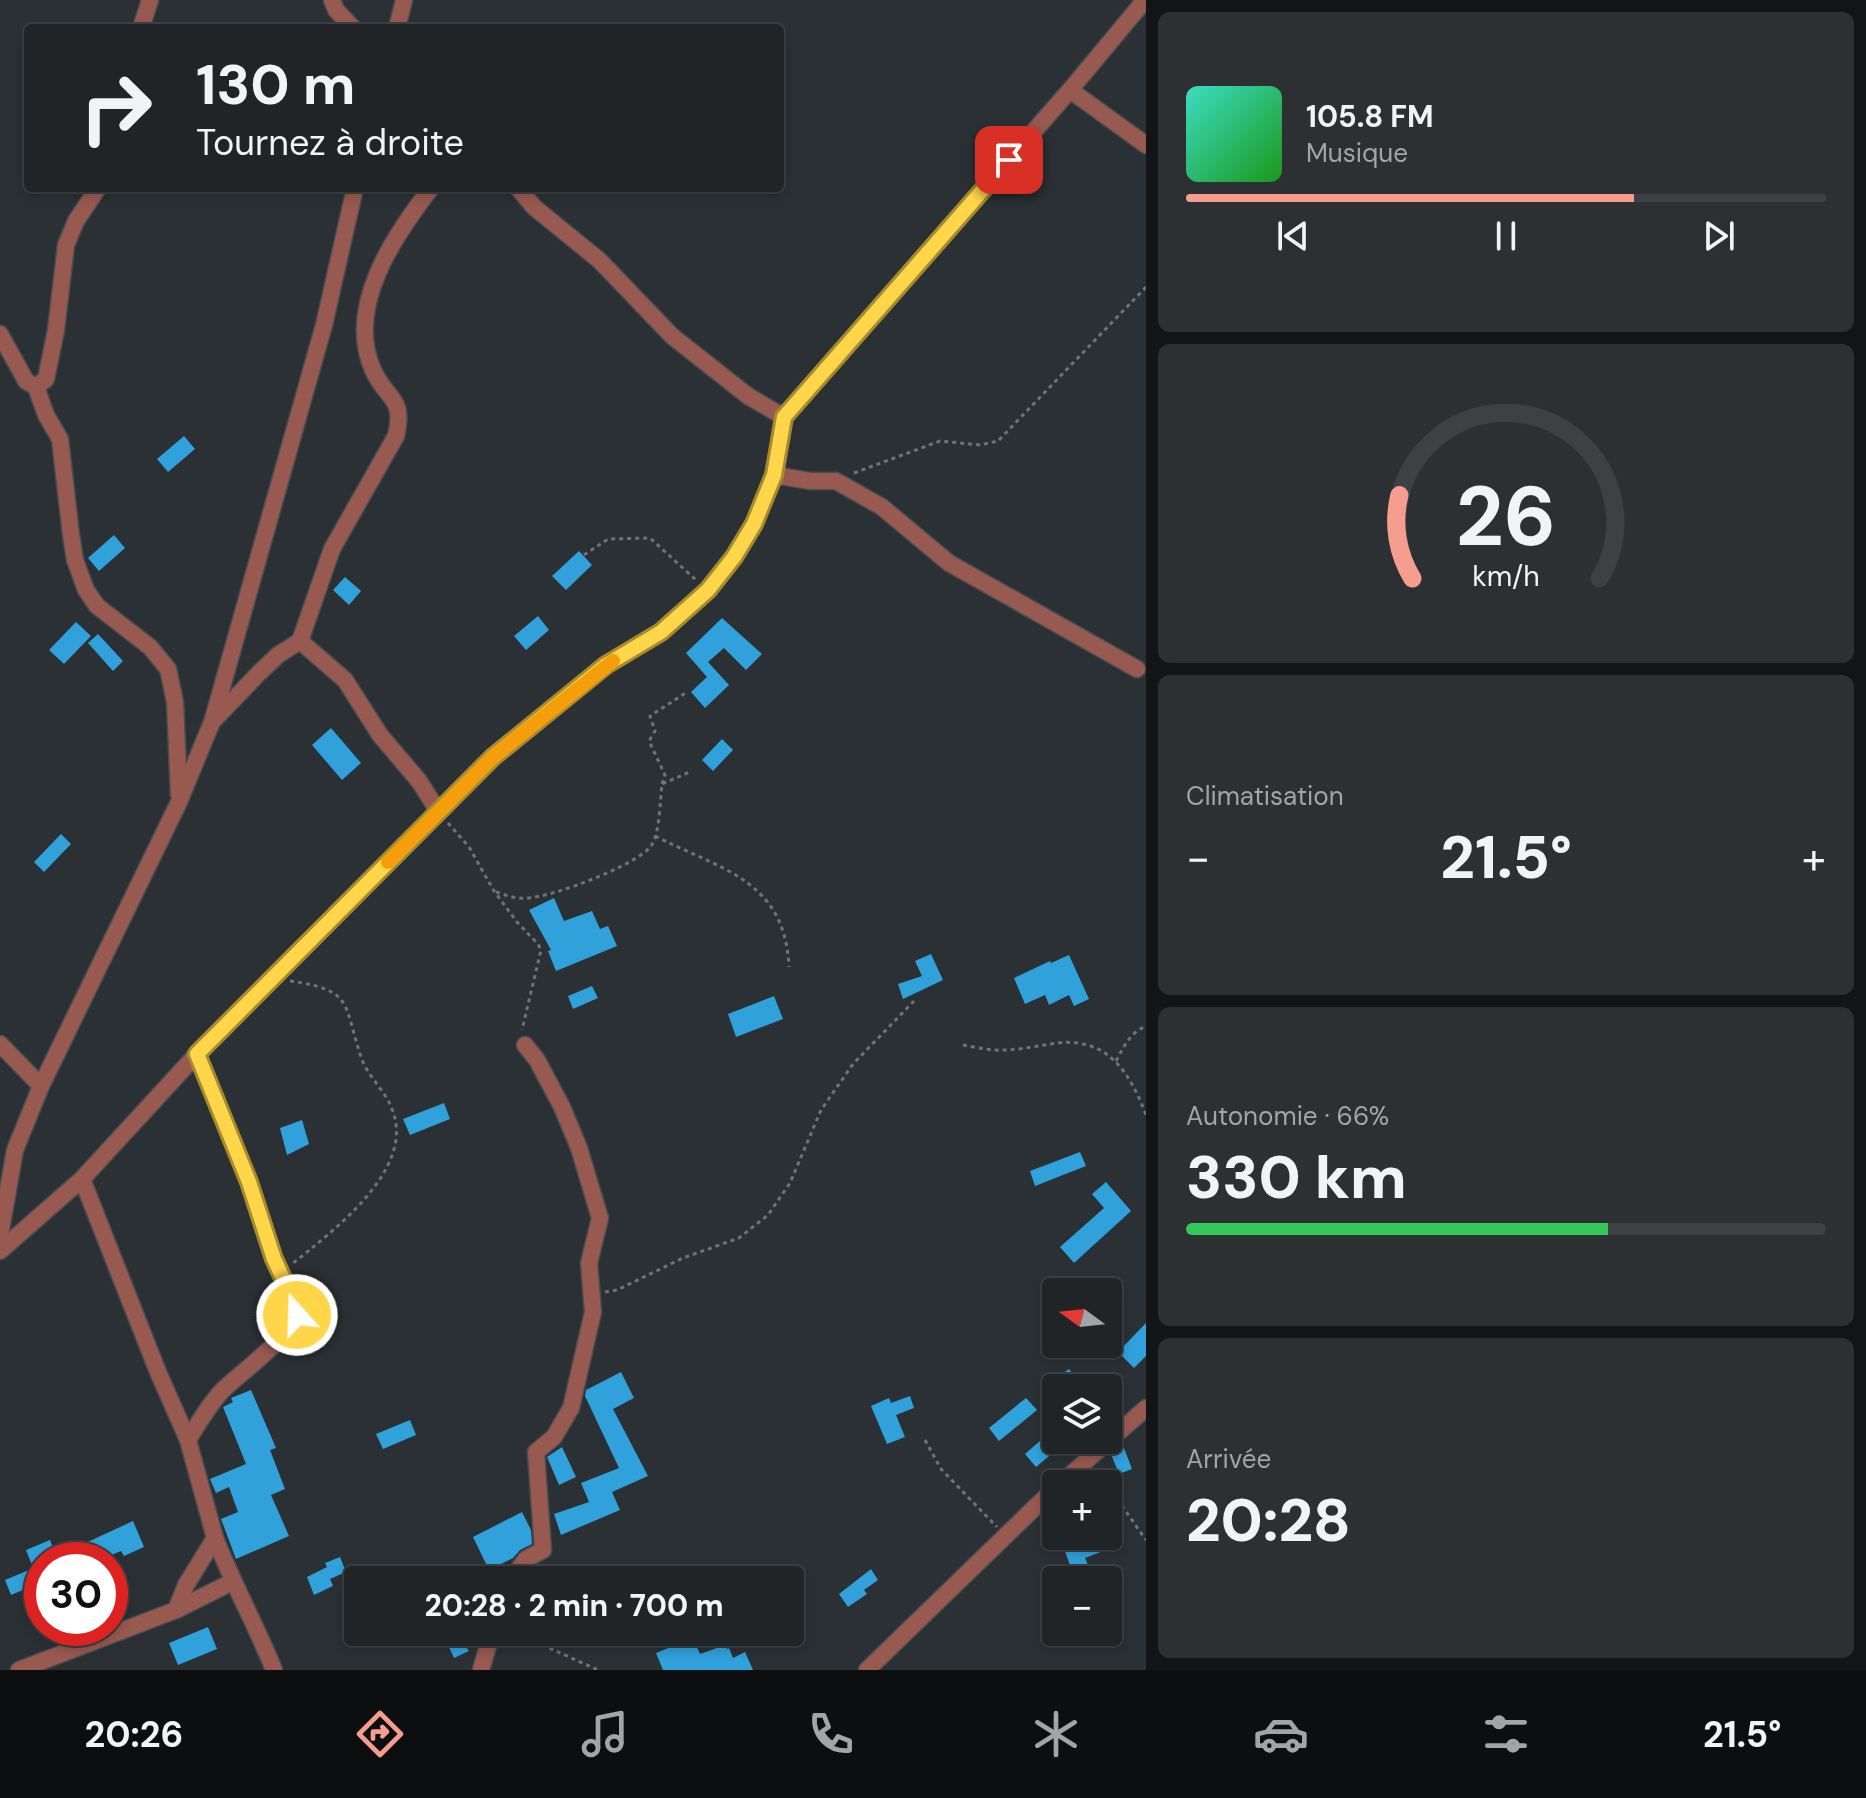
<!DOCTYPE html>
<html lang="fr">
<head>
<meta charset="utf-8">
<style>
	body { margin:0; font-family:"DM Sans",sans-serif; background:#2d3033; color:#f1f3f6; height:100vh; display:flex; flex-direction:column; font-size:30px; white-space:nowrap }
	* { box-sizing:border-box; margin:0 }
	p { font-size:26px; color:#a2a4a7 }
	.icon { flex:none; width:44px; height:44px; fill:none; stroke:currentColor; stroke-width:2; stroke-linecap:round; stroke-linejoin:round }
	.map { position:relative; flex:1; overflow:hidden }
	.details { display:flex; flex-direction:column; gap:12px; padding:12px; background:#121415; width:720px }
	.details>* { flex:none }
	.top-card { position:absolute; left:24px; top:24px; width:760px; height:168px; border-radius:8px; box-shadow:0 4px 12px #0003,0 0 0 2px #3d4144; background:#202427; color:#f1f3f6; overflow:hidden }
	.needle { width:52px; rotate:285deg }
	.buttons { position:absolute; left:1042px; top:1278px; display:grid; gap:16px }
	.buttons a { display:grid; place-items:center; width:80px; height:80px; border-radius:8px; background:#202427; box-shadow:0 4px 12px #0003,0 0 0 2px #3d4144; font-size:40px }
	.speed { position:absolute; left:24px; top:1542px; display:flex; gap:16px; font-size:40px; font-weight:700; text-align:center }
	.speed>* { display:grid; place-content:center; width:104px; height:104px; border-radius:50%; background:#202427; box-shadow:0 4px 12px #0003,0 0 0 2px #3d4144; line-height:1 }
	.speed .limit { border:12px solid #d22; background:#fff; color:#111 }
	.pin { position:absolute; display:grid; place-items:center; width:68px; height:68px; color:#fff; margin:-34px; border-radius:16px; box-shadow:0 4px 12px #0006 }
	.me { position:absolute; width:88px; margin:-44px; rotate:340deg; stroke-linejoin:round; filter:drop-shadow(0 0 6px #0008) }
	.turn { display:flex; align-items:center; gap:28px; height:168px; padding:0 40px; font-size:36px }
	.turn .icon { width:104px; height:104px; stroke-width:2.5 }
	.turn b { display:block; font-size:56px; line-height:68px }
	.big { font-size:60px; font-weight:800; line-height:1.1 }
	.details .card { flex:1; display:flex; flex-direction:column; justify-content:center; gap:12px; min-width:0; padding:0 28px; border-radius:12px; background:#2d3033 }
	.details .dial { align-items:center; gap:0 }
	.dial svg { height:208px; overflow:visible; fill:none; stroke:#3d4144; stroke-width:7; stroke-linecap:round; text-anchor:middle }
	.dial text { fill:#f1f3f6; stroke:none }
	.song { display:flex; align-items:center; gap:24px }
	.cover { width:96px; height:96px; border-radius:12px; background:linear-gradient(135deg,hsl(170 70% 55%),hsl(120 70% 35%)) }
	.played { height:8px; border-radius:4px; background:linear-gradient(90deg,#f59d8f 70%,#3d4144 70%) }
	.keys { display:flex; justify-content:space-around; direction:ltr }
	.heat { display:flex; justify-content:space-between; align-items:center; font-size:44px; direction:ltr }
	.charge { height:12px; border-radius:6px; background:linear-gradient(90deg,#34c759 66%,#3d4144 0) }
	.trip { position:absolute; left:344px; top:1566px; width:460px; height:80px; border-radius:8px; background:#202427; box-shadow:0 4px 12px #0003,0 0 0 2px #3d4144; font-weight:800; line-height:80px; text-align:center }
	.tabs { display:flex; height:128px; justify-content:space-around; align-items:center; background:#0d0e10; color:#a2a4a7 }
	.tabs .icon { width:56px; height:56px }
	.tabs .selected { color:#f59d8f }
	.tabs b { font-size:36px; color:#f1f3f6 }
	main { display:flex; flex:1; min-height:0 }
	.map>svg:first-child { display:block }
	.building { fill:#31a1db }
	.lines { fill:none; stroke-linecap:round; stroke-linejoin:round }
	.minor-casing { stroke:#474d51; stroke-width:19 }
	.path { stroke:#6d7376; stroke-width:3; stroke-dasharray:4 4; stroke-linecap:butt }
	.minor { stroke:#985950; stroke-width:16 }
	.route-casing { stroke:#a68a30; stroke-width:20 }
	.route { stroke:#ffd54a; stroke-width:14 }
	.slow { stroke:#f59e0b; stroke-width:14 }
</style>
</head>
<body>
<main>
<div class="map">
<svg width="1146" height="1670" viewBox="0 0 1146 1670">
	<rect width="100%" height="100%" fill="#2a3034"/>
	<g class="building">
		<polygon points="184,436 195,449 168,472 157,459"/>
		<polygon points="114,535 125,548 99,571 88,558"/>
		<polygon points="579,551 592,565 566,590 552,576"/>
		<polygon points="345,577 361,591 349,605 333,590"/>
		<polygon points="538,616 549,630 526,650 514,636"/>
		<polygon points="722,618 762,654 746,670 724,648 708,662 729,685 705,708 691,692 707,677 686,653"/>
		<polygon points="76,622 91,636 64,664 49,650"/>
		<polygon points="98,634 123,661 113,671 88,643"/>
		<polygon points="331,728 361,763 342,780 312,745"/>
		<polygon points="722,739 733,750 713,771 702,760"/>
		<polygon points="61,834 71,844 44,872 34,862"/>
		<polygon points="554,898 564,921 592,911 600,929 608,926 617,946 556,971 548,951 551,950 529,910"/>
		<polygon points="931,954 943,980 903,999 898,984 922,976 915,961"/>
		<polygon points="1069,955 1089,999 1074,1006 1069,995 1049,1005 1045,995 1025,1004 1014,978 1050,961 1051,963"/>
		<polygon points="592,986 598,998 573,1009 568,996"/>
		<polygon points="774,996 783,1019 736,1037 728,1014"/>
		<polygon points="444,1103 450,1119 410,1135 403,1119"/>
		<polygon points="302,1120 309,1144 287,1155 280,1128"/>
		<polygon points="1080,1152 1086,1166 1035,1186 1030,1171"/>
		<polygon points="1106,1182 1131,1211 1074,1263 1060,1247 1104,1208 1092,1194"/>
		<polygon points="1146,1323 1146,1356 1134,1368 1118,1352"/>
		<polygon points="1069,1369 1084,1388 1059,1388 1053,1381"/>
		<polygon points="621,1372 634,1398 613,1409 648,1476 612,1492 620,1510 561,1535 554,1514 589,1502 581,1483 619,1468 585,1396 586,1390"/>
		<polygon points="251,1390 276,1448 270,1450 285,1489 271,1495 289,1536 236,1559 221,1519 238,1512 229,1487 216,1493 210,1479 246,1464 223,1407 233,1402 231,1398"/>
		<polygon points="910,1396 914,1408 896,1415 905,1437 887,1444 871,1406 889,1398 891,1403"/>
		<polygon points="1026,1398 1037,1410 999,1441 989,1428"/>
		<polygon points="410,1420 416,1435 383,1449 376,1434"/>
		<polygon points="1056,1427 1056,1440 1068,1440 1036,1467 1025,1454"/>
		<polygon points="562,1447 576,1477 559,1485 547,1457"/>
		<polygon points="1124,1448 1132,1469 1119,1474 1111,1454"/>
		<polygon points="522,1512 531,1530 532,1544 520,1550 513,1558 489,1570 473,1537"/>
		<polygon points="133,1521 144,1547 124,1556 121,1551 99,1560 85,1560 79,1546"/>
		<polygon points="1071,1536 1107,1536 1111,1548 1085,1558 1088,1565 1072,1571 1061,1540"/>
		<polygon points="50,1540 56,1555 32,1565 26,1550"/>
		<polygon points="340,1557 346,1572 330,1579 333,1586 314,1595 307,1577 327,1567 325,1563"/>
		<polygon points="36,1567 42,1582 11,1595 5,1580"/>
		<polygon points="871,1569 878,1580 864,1590 867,1594 848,1607 839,1594"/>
		<polygon points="208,1627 217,1649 178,1665 169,1643"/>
		<polygon points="442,1632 481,1632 477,1643 467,1648 469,1651 454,1658"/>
		<polygon points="693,1638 700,1654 725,1645 727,1649 729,1648 733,1658 745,1652 753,1670 663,1670 656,1653"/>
	</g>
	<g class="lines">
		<g class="minor-casing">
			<g id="minor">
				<polyline points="332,0 336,10 353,28"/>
				<polyline points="141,28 150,0"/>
				<polyline points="397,28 404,0"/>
				<polyline points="1070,90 1146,145"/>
				<polyline points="518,188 535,208 599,260 672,336 748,396 784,417"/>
				<polyline points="0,334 26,381 36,387 46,415 60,439 71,535 75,560 86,590 97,606 150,647 168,669 175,702 179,795"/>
				<polyline points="36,387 46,379 56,330 66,245 76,221 98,188"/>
				<polyline points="774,475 810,481 836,481 882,507 949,563 1137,669"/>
				<polyline points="300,641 345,680 380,735 419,781 438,811"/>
				<polyline points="213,719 324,325 355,188"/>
				<polyline points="0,1044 41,1086"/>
				<path d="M0,1235L15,1150L41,1086L179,802L212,722L258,674L278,655L300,641L332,549L396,436C405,396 387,401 373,370C345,307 394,236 431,188"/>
				<polyline points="0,1251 82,1179 197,1054 493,757 606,665 661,632 708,590 734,557 754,524 774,475 784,417 1070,90 1145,0"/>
				<path d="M188,1440C198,1424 208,1406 221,1392C239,1373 297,1334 297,1308L274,1259L249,1182L197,1054"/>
				<polyline points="1060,1484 1146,1408"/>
				<path d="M215,1538C233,1584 256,1625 274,1670"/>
				<polyline points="511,1580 526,1559 543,1550 536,1452 554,1437 571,1408 593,1312 589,1263 600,1218 579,1148 562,1107 537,1060 525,1045"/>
				<polyline points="176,1610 232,1582"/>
				<polyline points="19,1670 176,1610 186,1585 215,1538 188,1440 158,1372 82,1179"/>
				<polyline points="481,1670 492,1632"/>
				<polyline points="867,1670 1056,1487"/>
			</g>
		</g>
		<g class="path">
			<polyline points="854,473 940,441 980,445 998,441 1146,287"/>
			<polyline points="584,555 608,539 650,538 696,580"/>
			<polyline points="662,784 665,775 649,741 655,731 650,716 687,692"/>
			<polyline points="448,823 469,847 494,891 517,922 538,944 541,950 522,1030"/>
			<path d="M655,836C722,870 785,880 789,967"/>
			<path d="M496,892C506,895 515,899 526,898C551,898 637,865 651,846C660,834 660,799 662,784L692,771"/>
			<path d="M290,981C354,990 343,1003 361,1057C367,1076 385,1090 392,1109C417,1170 331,1232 291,1265"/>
			<path d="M963,1045C973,1047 984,1049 994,1050C1015,1051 1036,1046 1057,1043C1108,1037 1130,1073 1146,1115"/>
			<path d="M1116,1061C1124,1046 1130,1033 1146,1026"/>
			<polyline points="605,1292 617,1290 683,1258 739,1238 768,1215 790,1183 821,1110 853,1064 914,1001"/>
			<polyline points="925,1440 941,1469 997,1527"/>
			<polyline points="1097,1471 1107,1484"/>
			<polyline points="1108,1486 1146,1540"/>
			<polyline points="532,1632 547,1647 598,1670"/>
		</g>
		<use href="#minor" class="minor"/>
	</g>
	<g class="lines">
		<g class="route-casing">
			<polyline id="route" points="297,1315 297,1308 274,1259 249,1182 197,1054 493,757 606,665 661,632 708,590 734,557 754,524 774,475 784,417 1009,160"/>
		</g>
		<use href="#route" class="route"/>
		<polyline class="slow" points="388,862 493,757 613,661"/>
	</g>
</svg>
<div class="buttons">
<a><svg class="needle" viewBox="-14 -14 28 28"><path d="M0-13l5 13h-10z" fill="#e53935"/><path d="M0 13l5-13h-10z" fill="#a2a4a7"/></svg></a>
<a><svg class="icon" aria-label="layers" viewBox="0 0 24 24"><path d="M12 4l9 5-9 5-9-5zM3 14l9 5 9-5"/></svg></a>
<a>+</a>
<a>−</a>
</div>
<div class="speed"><div class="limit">30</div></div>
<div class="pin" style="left:1009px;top:160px;background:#d93025"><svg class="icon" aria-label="arrive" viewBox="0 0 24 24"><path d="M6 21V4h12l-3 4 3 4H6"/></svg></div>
<svg class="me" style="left:297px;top:1315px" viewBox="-20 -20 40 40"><circle r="17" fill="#ffd54a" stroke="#fff" stroke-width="3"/><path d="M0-11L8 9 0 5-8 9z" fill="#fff"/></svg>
<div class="trip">20:28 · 2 min · 700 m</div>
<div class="top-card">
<div class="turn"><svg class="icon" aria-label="right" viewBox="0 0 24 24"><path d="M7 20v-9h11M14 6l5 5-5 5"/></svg><div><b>130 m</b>Tournez à droite</div></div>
</div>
</div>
<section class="details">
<div class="card">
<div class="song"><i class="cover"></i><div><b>105.8 FM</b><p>Musique</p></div></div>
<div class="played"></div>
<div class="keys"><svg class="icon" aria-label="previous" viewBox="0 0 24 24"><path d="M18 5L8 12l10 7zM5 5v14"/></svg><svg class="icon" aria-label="pause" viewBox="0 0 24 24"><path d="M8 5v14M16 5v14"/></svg><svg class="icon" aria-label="next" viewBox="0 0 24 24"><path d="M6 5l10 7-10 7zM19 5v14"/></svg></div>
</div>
<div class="card dial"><svg viewBox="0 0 100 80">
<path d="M14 69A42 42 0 1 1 86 69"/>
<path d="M14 69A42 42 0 0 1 9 37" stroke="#f59d8f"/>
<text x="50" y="56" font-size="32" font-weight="700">26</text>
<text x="50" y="72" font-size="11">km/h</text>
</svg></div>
<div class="card"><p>Climatisation</p>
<div class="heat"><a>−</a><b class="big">21.5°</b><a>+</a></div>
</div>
<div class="card"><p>Autonomie · 66%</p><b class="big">330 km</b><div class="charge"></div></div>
<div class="card"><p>Arrivée</p><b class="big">20:28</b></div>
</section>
</main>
<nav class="tabs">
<b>20:26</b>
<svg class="icon selected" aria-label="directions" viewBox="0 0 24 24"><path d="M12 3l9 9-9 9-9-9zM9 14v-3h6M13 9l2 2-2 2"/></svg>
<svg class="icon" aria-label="music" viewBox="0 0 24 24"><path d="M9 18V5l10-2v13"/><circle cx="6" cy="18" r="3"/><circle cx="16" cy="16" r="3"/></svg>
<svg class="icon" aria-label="phone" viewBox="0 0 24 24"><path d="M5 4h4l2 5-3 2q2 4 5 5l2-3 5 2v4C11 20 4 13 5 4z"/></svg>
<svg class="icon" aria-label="climate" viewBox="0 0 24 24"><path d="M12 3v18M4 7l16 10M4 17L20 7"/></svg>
<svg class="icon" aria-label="car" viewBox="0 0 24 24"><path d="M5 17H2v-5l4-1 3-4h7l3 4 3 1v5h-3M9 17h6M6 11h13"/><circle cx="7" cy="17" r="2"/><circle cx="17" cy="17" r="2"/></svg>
<svg class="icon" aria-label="filters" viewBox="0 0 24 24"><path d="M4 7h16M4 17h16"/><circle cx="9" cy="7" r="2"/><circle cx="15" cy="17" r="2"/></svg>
<b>21.5°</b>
</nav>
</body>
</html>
